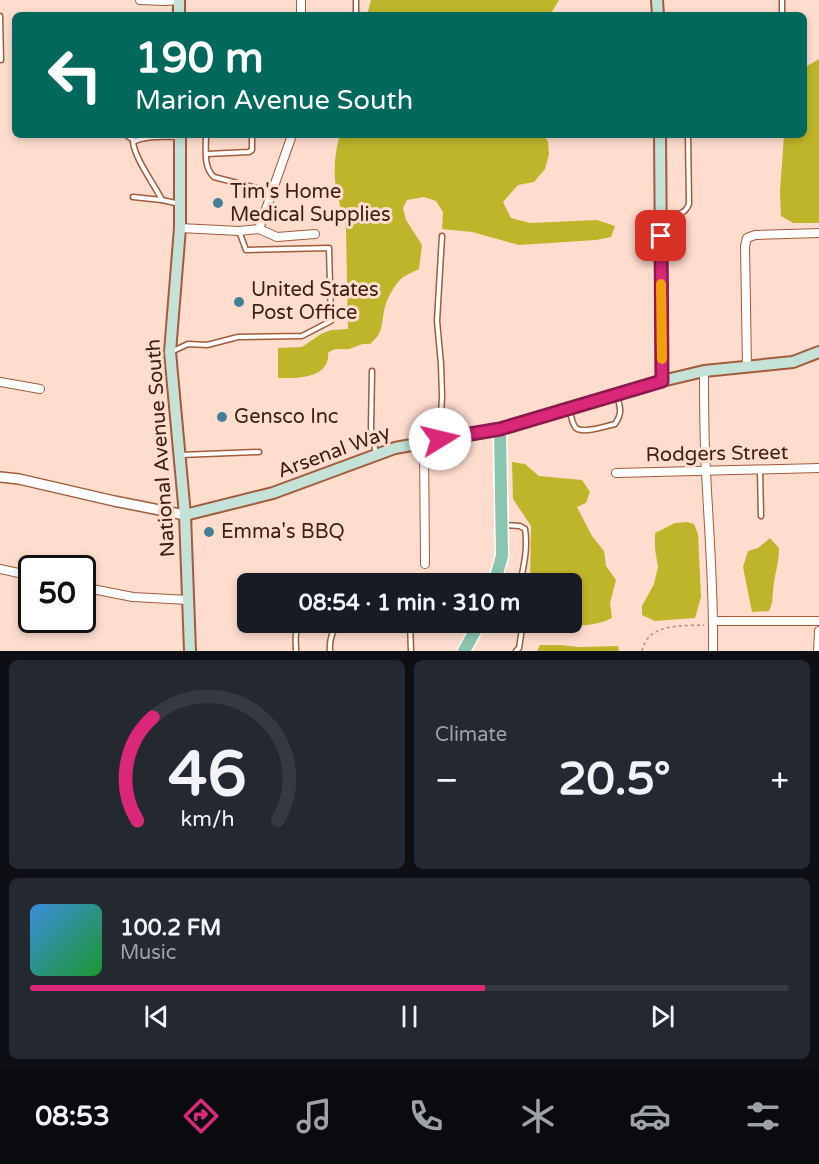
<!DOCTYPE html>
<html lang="en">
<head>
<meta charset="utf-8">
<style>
	body { margin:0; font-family:"Varela Round",sans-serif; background:#242831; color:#f1f3f6; height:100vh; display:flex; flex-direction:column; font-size:22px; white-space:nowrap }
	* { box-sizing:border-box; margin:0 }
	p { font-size:20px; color:#9ea1a6 }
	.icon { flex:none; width:33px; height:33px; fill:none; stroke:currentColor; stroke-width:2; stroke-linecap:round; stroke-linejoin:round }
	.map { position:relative; height:651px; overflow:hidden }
	.drawer { display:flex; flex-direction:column; gap:9px; padding:9px; background:#0d0f14; flex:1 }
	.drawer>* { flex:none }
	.banner { position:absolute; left:12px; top:12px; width:795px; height:126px; border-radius:9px; box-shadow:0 3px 9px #0003; background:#00695c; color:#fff; overflow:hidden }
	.speed { position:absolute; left:18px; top:555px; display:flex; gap:12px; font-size:30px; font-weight:700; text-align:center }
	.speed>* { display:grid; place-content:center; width:78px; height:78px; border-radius:50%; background:#171b24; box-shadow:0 3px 9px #0003; line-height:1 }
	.speed .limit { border:3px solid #111; border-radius:9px; background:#fff; color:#111 }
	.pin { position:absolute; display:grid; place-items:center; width:51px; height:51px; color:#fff; margin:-26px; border-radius:12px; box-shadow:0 3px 9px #0006 }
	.me { position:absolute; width:66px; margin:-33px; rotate:81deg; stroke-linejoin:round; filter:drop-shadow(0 0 4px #0008) }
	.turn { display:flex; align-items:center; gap:21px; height:126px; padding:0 24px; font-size:27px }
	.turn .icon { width:78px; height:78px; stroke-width:2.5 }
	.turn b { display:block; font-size:42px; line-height:51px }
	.big { font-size:45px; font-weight:700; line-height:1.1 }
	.drawer .widget { flex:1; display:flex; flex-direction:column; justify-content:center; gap:9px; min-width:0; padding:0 21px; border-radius:9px; background:#242831 }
	.drawer .dial { align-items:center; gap:0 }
	.dial svg { height:156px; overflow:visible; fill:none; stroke:#363941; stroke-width:7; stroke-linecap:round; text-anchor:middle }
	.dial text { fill:#f1f3f6; stroke:none }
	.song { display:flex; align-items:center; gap:18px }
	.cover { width:72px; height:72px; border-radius:9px; background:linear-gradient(135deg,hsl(210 70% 55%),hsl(130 70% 35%)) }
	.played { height:6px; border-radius:3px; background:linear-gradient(90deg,#db2777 60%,#363941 60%) }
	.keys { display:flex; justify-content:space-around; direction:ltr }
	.heat { display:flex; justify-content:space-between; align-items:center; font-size:33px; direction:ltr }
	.drawer .tiles { flex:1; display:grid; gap:9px; grid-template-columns:1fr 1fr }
	.widget:last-child { grid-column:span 2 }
	.trip { position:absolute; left:237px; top:573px; width:345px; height:60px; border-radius:9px; background:#171b24; box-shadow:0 3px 9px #0003; font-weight:700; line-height:60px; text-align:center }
	.menu { display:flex; height:96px; justify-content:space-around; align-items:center; background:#090b0e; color:#9ea1a6 }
	.menu .icon { width:42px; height:42px }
	.menu .active { color:#db2777 }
	.menu b { font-size:27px; color:#f1f3f6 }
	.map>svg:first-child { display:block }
	.forest { fill:#bfb52b }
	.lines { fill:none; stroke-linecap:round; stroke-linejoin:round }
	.service-casing { stroke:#a35b3a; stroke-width:7 }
	.minor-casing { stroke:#a35b3a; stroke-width:10 }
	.tertiary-casing { stroke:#a35b3a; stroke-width:12 }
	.secondary-casing { stroke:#a35b3a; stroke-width:14 }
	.primary-casing { stroke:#fff; stroke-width:15 }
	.path { stroke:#ad8e7f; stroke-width:1.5; stroke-dasharray:3 3; stroke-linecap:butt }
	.service { stroke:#fff; stroke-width:4 }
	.minor { stroke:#fff; stroke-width:8 }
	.tertiary { stroke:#fff; stroke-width:9 }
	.secondary { stroke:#c4e2d7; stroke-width:10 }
	.primary { stroke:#8ac5af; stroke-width:12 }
	.route-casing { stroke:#8e194d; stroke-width:15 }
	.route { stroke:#db2777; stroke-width:10 }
	.slow { stroke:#f59e0b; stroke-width:10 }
	.poi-dot { fill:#438096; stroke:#feddce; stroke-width:2 }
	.labels { text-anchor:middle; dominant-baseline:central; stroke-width:6; stroke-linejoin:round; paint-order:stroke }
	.poi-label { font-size:20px; fill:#3f2113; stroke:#feddce; text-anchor:start }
	.street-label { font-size:20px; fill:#3f2113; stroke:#feddce }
</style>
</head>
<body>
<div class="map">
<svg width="819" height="651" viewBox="0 0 819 651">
	<rect width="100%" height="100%" fill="#feddce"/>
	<g class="forest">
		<polygon points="371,0 559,0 550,15 367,15"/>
		<polygon points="819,59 819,223 793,223 781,216 780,191 784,135 804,135 804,67 807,66"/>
		<path d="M340,135H544L548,142L549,154L545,169L534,182L518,185L503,202L511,218L530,223L597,220L615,226L611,237L596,240L519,245L472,232L442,229L443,212L436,201L424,197L407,200L403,208L406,220L422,245L419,269C414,272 407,274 402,278C394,285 386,300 384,311C381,327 383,333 370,344C359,343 358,347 349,349C340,350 336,347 328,353C330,379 296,378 278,378V348L302,347L321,334L331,330L348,329L346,229C344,215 338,202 336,187C333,171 335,151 340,135Z"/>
		<path d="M512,462L525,464L539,476L582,480L590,492L586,503L577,507L592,536L604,551L606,566L616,580L610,603L612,618C593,628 572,625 551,625L548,623L572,622V584L530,583L531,526L513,499Z"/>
		<polygon points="687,522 694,524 698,534 701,597 695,618 655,621 642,615 642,606 654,584 658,567 655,549 655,533 675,523"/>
		<path d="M770,538L779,548C779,561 776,570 774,582C772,594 774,601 769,611L752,612L743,567L748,551L758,548Z"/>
		<polygon points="540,645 561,645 579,647 618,646 619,651 537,651"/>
	</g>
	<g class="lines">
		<g class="service-casing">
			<g id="service">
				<polyline points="356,0 356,15"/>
				<polyline points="782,0 782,15"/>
				<polyline points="0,16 1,60"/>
				<polyline points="126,135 135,141"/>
				<path d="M206,135C206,149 203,167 214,177L272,192"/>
				<polyline points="207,154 249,152 252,150 252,135"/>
				<polyline points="133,197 162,200 180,204"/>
				<path d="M162,200C154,184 135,159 133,142C146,135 164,137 179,137"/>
				<path d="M661,214C674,214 684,217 689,204L688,135"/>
				<polyline points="173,351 188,344 207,345 238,337 302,336 331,321 329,248 246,250 239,231"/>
				<polyline points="372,371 371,428 376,454"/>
				<path d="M569,409C571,415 572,424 576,428C583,434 607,426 615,424C623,412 620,408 617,395"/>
				<polyline points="440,438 442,396 441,364 437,321 442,236"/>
				<polyline points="180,455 259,452"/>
				<polyline points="760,470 761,516"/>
				<path d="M504,525L520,526L525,529C528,547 524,565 520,584"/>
				<polyline points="410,622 411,651"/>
				<path d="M296,651C296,640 293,628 304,622"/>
				<path d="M330,651C329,640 332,631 339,622"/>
				<polyline points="516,651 519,648 523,622"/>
			</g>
		</g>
		<g class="minor-casing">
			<g id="minor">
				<polyline points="140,0 164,1 179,0"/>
				<polyline points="301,0 301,15"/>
				<polyline points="180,228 239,231 259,229 277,237 315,234"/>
				<polyline points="259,229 292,135"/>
				<polyline points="747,367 745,246 747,238 755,235 819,233"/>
				<path d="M704,371C704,404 704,438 706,472C709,532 714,591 713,651"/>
				<polyline points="0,382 40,389"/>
				<polyline points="424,442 425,564"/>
				<polyline points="616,473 819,468"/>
				<polyline points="0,569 32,576"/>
				<polyline points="82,587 133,597 188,600"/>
				<polyline points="713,621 819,621"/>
				<polyline points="818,651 819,631"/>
			</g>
		</g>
		<g class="tertiary-casing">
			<polyline id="tertiary" points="0,477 19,479 114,501 185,515"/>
		</g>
		<g class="secondary-casing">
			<g id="secondary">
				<polyline points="179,0 179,15"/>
				<polyline points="657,0 658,15"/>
				<polyline points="180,135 180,228 170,352 185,515 190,651"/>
				<polyline points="660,135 662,381"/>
				<polyline points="185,515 273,493 395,448 500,429 662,381 704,371 793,362 819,352"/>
			</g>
		</g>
		<g class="primary-casing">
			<g id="primary">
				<polyline points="494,584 502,556 500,429"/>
				<polyline points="464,651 480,622"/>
			</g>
		</g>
		<path class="path" d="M642,651C648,623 681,626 704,625"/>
		<use href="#service" class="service"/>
		<use href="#minor" class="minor"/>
		<use href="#tertiary" class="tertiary"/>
		<use href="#secondary" class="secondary"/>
		<use href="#primary" class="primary"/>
	</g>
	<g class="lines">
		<g class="route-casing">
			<polyline id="route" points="440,439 500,429 662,381 661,236"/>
		</g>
		<use href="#route" class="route"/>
		<polyline class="slow" points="661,284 662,359"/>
	</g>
	<g class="poi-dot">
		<circle cx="218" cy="203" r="6"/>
		<circle cx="239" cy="302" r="6"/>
		<circle cx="222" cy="417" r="6"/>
		<circle cx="209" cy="532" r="6"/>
	</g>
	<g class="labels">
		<g class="poi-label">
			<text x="230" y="192">Tim's Home<tspan x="230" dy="23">Medical Supplies</tspan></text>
			<text x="251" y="290">United States<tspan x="251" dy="23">Post Office</tspan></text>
			<text x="234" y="417">Gensco Inc</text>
			<text x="221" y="532">Emma's BBQ</text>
		</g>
		<g class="street-label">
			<text transform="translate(161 448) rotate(-94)">National Avenue South</text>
			<text transform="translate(334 452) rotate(-20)">Arsenal Way</text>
			<text transform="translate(717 454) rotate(-1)">Rodgers Street</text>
		</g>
	</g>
</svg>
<div class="speed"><div class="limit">50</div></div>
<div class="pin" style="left:661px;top:236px;background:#d93025"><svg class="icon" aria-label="arrive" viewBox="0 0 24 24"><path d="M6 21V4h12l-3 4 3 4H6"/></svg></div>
<svg class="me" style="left:440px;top:439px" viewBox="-20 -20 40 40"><circle r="19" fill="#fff"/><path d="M0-13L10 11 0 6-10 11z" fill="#db2777"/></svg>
<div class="trip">08:54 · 1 min · 310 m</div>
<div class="banner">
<div class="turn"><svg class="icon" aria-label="left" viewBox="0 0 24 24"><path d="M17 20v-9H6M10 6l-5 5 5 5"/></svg><div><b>190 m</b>Marion Avenue South</div></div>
</div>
</div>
<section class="drawer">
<div class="tiles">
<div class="widget dial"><svg viewBox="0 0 100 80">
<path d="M14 69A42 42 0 1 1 86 69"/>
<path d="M14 69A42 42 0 0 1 22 16" stroke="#db2777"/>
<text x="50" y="56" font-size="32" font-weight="700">46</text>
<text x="50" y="72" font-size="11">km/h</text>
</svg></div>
<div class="widget"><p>Climate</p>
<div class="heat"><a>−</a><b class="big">20.5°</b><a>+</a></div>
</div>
<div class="widget">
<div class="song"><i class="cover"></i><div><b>100.2 FM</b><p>Music</p></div></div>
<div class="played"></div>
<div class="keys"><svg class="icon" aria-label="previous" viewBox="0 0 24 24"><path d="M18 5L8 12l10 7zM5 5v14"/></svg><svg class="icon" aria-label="pause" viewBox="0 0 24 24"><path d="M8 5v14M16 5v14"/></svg><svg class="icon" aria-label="next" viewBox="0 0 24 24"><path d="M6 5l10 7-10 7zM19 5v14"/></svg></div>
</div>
</div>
</section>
<nav class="menu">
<b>08:53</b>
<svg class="icon active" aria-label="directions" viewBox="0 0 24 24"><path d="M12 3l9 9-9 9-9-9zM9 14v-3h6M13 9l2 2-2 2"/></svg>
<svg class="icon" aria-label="music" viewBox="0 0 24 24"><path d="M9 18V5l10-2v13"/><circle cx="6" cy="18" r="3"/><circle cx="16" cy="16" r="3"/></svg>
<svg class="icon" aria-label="phone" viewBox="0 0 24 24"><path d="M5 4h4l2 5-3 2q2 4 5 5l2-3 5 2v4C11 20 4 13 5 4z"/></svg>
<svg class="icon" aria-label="climate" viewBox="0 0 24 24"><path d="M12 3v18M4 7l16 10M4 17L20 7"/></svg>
<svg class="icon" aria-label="car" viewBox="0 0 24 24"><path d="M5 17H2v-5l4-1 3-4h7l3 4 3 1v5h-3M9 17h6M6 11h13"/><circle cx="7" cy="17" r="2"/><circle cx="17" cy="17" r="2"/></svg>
<svg class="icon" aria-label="filters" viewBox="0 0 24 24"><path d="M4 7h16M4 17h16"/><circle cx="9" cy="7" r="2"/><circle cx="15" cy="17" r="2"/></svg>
</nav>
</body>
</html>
